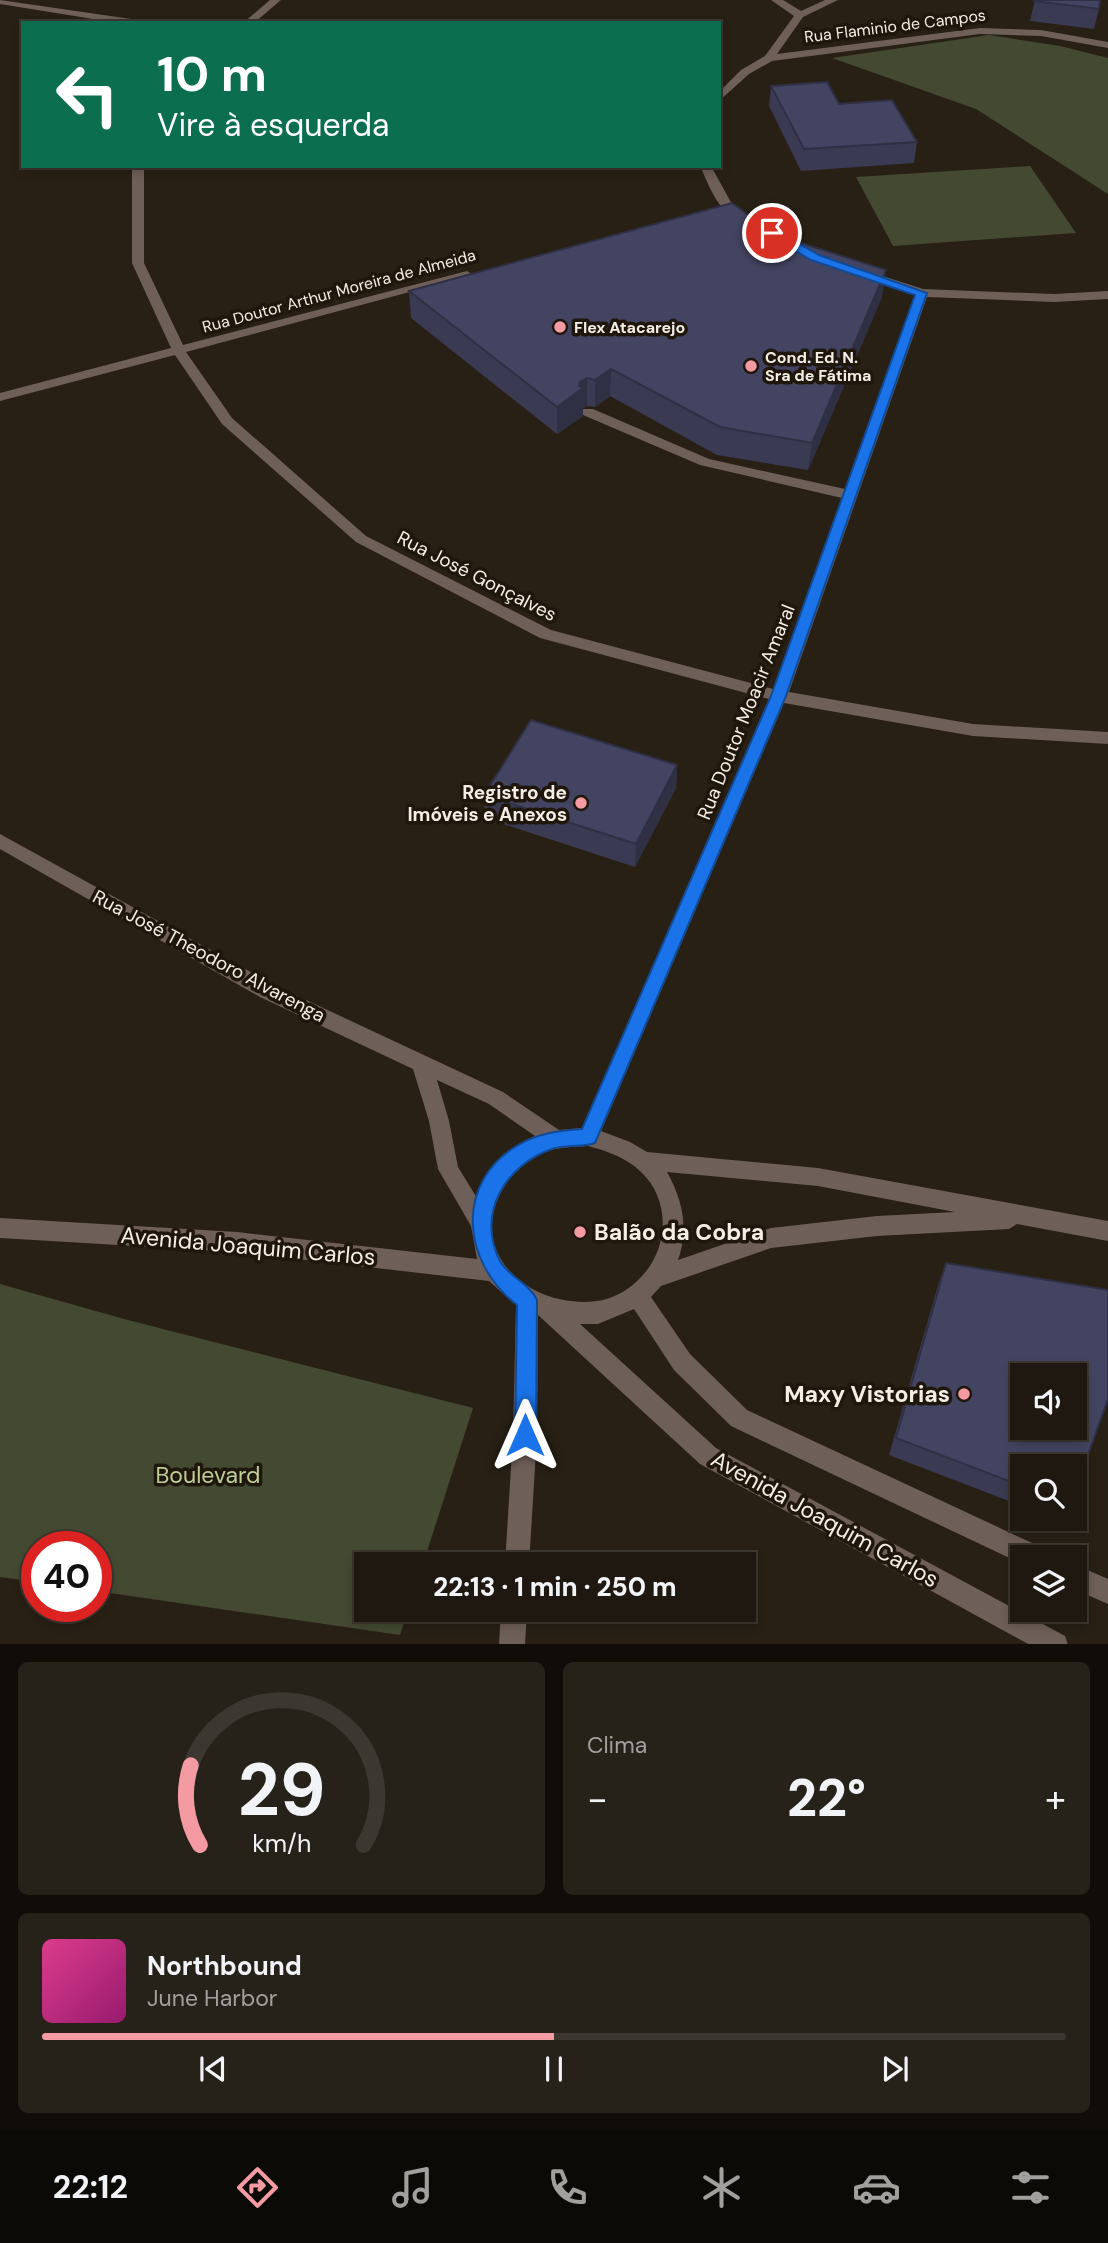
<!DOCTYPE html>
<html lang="pt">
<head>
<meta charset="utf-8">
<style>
	body { margin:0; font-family:"DM Sans",sans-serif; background:#262119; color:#f1f3f6; height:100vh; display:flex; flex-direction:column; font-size:26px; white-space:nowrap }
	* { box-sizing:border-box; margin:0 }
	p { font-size:23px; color:#a1a09f }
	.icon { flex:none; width:38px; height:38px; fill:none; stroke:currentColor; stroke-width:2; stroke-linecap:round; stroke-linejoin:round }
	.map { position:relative; height:1644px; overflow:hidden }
	.sheet { display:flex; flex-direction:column; gap:18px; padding:18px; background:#100d09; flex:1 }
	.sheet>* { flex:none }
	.top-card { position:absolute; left:21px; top:21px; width:700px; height:147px; border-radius:0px; box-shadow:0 4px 10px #0003,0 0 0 2px #3c3730; background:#0b6e4f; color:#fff; overflow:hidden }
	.tools { position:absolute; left:1010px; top:1363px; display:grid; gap:14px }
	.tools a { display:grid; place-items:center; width:77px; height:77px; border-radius:0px; background:#1e1810; box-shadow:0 4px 10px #0003,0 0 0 2px #3c3730; font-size:35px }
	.speed { position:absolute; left:21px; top:1531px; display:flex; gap:14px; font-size:35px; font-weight:700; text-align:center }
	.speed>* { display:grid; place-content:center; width:91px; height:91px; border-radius:50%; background:#1e1810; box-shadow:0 4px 10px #0003,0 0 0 2px #3c3730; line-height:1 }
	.speed .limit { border:10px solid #d22; background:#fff; color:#111 }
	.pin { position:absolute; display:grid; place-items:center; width:60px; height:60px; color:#fff; margin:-30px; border:4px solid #fff; border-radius:50%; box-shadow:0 2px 7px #0007 }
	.me { position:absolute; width:77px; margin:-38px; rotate:0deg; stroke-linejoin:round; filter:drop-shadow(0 0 5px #0008) }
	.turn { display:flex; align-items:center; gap:24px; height:147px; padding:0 21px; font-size:32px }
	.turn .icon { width:91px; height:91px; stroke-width:2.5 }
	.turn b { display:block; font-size:49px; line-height:60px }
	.big { font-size:52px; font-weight:800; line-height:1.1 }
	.sheet .tile { flex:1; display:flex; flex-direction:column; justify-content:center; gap:10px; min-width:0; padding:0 24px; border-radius:10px; background:#262119 }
	.sheet .dial { align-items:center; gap:0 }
	.dial svg { height:182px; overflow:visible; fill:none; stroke:#3c3730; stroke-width:7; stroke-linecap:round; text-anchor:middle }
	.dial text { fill:#f1f3f6; stroke:none }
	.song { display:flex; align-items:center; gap:21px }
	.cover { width:84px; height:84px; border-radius:10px; background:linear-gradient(135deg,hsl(330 70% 55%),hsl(320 70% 35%)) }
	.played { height:7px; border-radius:4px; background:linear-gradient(90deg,#f49aa2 50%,#3c3730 50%) }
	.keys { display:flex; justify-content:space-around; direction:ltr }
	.heat { display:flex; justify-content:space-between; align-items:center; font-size:38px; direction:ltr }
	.sheet .tiles { flex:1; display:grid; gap:18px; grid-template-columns:1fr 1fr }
	.tile:last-child { grid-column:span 2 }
	.trip { position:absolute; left:354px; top:1552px; width:402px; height:70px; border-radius:0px; background:#1e1810; box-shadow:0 4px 10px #0003,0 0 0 2px #3c3730; font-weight:800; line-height:70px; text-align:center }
	.tab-bar { display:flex; height:112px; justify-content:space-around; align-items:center; background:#0c0a06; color:#a1a09f }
	.tab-bar .icon { width:49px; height:49px }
	.tab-bar .on { color:#f49aa2 }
	.tab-bar b { font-size:32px; color:#f1f3f6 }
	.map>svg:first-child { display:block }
	.green { fill:#434a31 }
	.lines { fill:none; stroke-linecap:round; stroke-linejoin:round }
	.minor { fill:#6e5f58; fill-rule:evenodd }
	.wall { fill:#3a3a53 }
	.shaded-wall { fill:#2f3044 }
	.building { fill:#434461; stroke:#2f3044; stroke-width:2; fill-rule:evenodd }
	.route { fill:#1a73e8; stroke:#114b97; stroke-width:2 }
	.poi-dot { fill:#f49aa2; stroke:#1f160c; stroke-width:2.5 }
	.labels { text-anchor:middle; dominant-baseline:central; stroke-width:7; stroke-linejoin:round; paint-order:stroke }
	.far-street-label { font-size:16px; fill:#f4eee6; stroke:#1f160c }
	.far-poi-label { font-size:16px; font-weight:bold; fill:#f4eee6; stroke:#1f160c; text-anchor:start }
	.street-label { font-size:19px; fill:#f4eee6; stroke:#1f160c }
	.poi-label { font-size:19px; font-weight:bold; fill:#f4eee6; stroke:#1f160c; text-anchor:end }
	.near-poi-label { font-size:23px; font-weight:bold; fill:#f4eee6; stroke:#1f160c; text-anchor:start }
	.near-street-label { font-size:23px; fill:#f4eee6; stroke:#1f160c }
	.near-park-label { font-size:23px; fill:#bece95; stroke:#1f160c }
</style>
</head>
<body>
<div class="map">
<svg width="1108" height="1645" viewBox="0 0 1108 1645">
	<rect width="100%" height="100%" fill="#282015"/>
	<g class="green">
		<polygon points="989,35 1060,46 1108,58 1108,194 976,109 832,58"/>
		<polygon points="1030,166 1076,233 893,246 856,177"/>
		<polygon points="0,1284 124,1319 473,1408 423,1564 366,1564 366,1610 408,1610 400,1635 96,1591 96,1547 37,1547 37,1582 0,1577"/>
	</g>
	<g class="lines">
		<g class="minor">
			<polygon points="0,0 138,20 143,23 118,23 0,4"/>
			<polygon points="270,0 281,0 254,23 243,23"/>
			<polygon points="771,0 783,0 801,11 825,0 838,0 803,17 777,54 980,28 1041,30 1108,42 1108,48 1041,36 980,34 772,61 749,74 719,101 719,92 741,70 765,56 794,16"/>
			<path d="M132,166H144V263L183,345L467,271L473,275L186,352L232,418L366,536L551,630L773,689L842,498L700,465L583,415V409H593L709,459L845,489L915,295L859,277V271H867L923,289L1054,294L1108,291V299L1054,302L927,297L789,692L973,724L1108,732V744L973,736L784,703L601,1131L630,1142L647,1152L818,1168L1108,1221V1241L1017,1224L1009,1229L877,1236L771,1248L661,1286L651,1297L690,1354L747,1410L1045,1549L1048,1558H1022V1564L731,1426L674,1370L634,1309L598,1324H580L716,1448L1065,1636L1068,1645H1030L700,1464L538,1315L537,1435L529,1564H505L513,1435L516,1305L489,1281L237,1252L0,1238V1218L237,1232L477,1259L471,1226L438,1169L429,1121L413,1069L260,997L0,849V834L274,985L503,1092L559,1130L582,1128L769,699L540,638L356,542L222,424L175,355L0,401V393L171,348L132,263ZM437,1080L489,1104L535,1136C506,1147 488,1169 477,1198L458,1167L449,1121ZM588,1146C607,1151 625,1157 640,1171C671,1199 669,1247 642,1276C623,1297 599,1305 571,1301C515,1295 470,1244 503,1189C511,1174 525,1159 541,1153C555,1147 573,1147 588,1146ZM667,1172L818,1186L955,1212L877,1216L771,1228L678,1260C689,1229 683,1201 667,1172Z"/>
			<path d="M700,166H711L733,206L747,215V219C721,222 709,185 700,166Z"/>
			<polygon points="1074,1564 1108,1579 1108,1604 1074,1589"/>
			<polygon points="501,1610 527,1610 525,1645 499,1645"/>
		</g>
	</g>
	<g class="wall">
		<polygon points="1035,0 1099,9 1094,29 1030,21"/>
		<polygon points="771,86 839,104 917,142 914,163 801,171 769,106"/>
		<polygon points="776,235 882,297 808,470 717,455 610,396 595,407 587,406 583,408 583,416 557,434 411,318 409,291"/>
		<polygon points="677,765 676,788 635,867 485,818 484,795"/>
		<polygon points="946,1263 1022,1466 1022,1506 889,1455 939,1282"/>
	</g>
	<g class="shaded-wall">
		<polygon points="886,270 882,297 808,470 812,443"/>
		<polygon points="611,369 610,396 595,407 595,380"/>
		<polygon points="587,378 587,406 583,408 583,416 557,434 557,407 579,386 580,382"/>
		<polygon points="677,765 676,788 635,867 636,844"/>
	</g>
	<g class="building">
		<polygon points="1035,0 1100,0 1099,9 1034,1"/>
		<polygon points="827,82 839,104 892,100 917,142 804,149 771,86"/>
		<polygon points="732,203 776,235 886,270 812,443 720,427 611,369 595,380 587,378 580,382 579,386 583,388 557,407 409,291"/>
		<polygon points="531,720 677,765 636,844 484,795"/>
		<path d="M946,1263L1108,1290V1399L1074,1494V1466H1022V1486L896,1438ZM1022,1376H1074V1428H1022Z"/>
	</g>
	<path class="route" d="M768,230H775L819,255L927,293L786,696L595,1143C581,1148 565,1144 552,1149C505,1165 476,1214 500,1261C509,1277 530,1284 537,1300L536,1435L533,1442L525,1445L518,1442L515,1435L517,1305C461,1262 454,1181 520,1144C539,1133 561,1130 582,1129L771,696L915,295L811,260L768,235Z"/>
	<g class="poi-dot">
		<circle cx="560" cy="327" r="7"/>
		<circle cx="751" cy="366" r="7"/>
		<circle cx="581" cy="803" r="7"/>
		<circle cx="580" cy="1232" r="7"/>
		<circle cx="964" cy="1394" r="7"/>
	</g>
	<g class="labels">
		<g class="far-street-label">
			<text transform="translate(895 26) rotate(-7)">Rua Flaminio de Campos</text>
			<text transform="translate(339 291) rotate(-15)">Rua Doutor Arthur Moreira de Almeida</text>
		</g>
		<g class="far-poi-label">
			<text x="574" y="327">Flex Atacarejo</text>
			<text x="765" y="357">Cond. Ed. N.<tspan x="765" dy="18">Sra de Fátima</tspan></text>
		</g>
		<g class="street-label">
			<text transform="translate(477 576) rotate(27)">Rua José Gonçalves</text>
			<text transform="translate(746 712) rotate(-68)">Rua Doutor Moacir Amaral</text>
			<text transform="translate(209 956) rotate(28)">Rua José Theodoro Alvarenga</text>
		</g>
		<g class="poi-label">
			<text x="567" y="792">Registro de<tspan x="567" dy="22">Imóveis e Anexos</tspan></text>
		</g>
		<g class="near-poi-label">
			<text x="594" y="1232">Balão da Cobra</text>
			<text x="950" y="1394" text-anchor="end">Maxy Vistorias</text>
		</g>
		<g class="near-street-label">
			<text transform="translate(248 1246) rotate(5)">Avenida Joaquim Carlos</text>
			<text transform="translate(825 1519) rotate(29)">Avenida Joaquim Carlos</text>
		</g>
		<g class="near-park-label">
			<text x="208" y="1475">Boulevard</text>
		</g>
	</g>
</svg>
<div class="tools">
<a><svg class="icon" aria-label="sound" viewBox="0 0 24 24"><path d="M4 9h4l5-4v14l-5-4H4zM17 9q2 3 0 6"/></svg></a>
<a><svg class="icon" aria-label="search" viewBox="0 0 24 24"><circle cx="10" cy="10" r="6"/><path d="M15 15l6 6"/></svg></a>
<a><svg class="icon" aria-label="layers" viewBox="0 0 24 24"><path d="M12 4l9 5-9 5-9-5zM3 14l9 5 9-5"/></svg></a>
</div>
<div class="speed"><div class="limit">40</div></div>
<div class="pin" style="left:772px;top:233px;background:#d93025"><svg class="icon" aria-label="arrive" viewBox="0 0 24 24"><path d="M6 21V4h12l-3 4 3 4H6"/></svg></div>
<svg class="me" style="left:525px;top:1435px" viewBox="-20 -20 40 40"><path d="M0-17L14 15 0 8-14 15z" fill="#1a73e8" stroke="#fff" stroke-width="4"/></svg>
<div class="trip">22:13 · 1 min · 250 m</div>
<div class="top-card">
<div class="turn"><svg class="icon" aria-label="left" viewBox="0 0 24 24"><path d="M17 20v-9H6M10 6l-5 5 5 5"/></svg><div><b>10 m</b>Vire à esquerda</div></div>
</div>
</div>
<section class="sheet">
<div class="tiles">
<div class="tile dial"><svg viewBox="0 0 100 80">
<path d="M14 69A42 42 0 1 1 86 69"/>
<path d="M14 69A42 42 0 0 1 10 34" stroke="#f49aa2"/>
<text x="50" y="56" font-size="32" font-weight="700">29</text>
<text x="50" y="72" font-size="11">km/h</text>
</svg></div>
<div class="tile"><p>Clima</p>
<div class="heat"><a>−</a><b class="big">22°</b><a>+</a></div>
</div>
<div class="tile">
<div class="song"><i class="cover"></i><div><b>Northbound</b><p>June Harbor</p></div></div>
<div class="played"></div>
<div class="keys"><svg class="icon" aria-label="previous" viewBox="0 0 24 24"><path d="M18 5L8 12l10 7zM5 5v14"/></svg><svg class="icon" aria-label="pause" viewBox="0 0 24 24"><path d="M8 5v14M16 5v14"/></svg><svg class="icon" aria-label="next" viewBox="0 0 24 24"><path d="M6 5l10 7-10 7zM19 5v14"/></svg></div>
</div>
</div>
</section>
<nav class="tab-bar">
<b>22:12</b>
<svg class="icon on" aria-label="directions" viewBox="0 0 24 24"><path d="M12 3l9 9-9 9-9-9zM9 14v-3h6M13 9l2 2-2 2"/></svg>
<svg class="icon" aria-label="music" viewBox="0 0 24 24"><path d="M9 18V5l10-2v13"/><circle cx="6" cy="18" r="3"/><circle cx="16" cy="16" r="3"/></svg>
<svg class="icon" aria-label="phone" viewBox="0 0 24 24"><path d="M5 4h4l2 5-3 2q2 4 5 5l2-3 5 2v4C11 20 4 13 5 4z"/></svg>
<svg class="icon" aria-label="climate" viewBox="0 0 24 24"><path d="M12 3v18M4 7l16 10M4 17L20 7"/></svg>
<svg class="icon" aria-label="car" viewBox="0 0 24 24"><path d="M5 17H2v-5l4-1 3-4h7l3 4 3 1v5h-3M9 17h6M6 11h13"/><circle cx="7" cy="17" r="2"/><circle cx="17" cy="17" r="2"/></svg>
<svg class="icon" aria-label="filters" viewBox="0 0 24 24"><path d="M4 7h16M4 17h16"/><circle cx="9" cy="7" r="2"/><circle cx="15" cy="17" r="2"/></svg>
</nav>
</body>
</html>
